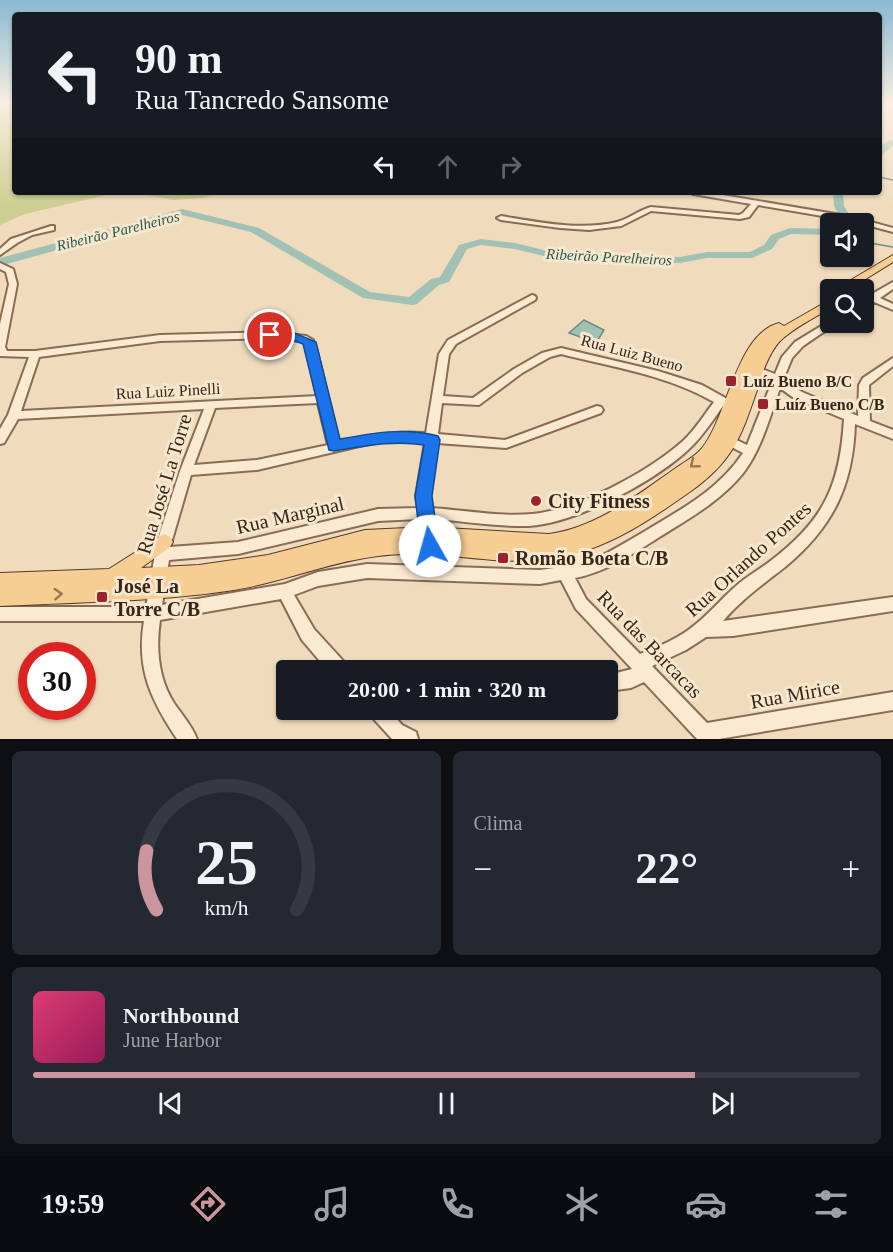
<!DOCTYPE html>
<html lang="pt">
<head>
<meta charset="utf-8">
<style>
	body { margin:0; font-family:Georgia,serif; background:#242831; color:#f1f3f6; height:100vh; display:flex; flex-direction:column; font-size:22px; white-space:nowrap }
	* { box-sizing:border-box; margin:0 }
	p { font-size:20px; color:#9ea1a6 }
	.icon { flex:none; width:33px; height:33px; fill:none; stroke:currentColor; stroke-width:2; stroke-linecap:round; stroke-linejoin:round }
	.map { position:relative; height:739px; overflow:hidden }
	.panel { display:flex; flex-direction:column; gap:12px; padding:12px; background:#0d0f14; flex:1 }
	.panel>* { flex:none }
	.banner { position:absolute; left:12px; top:12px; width:870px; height:183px; border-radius:6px; box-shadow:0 2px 4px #0004; background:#171b24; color:#f1f3f6; overflow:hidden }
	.fabs { position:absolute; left:820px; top:213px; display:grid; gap:12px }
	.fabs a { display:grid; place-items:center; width:54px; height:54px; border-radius:6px; background:#171b24; box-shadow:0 2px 4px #0004; font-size:30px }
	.speed { position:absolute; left:18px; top:642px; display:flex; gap:12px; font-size:30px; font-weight:700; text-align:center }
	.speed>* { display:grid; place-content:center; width:78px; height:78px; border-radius:50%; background:#171b24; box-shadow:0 2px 4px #0004; line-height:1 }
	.speed .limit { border:9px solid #d22; background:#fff; color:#111 }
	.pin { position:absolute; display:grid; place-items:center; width:51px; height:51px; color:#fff; margin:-26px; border:3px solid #fff; border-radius:50%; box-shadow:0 2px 6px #0007 }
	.me { position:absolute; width:66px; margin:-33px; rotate:353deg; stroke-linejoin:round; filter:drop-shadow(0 0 4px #0008) }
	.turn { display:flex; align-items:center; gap:21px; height:126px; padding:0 24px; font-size:27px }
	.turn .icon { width:78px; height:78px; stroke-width:2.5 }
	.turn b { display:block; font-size:42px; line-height:51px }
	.lanes { display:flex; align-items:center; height:57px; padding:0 24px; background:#0003; justify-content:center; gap:30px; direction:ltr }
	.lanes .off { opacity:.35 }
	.big { font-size:45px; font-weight:600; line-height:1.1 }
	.panel .widget { flex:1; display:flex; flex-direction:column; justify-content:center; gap:9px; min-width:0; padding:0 21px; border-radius:9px; background:#242831 }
	.panel .dial { align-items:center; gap:0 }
	.dial svg { height:156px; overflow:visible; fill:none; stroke:#363941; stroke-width:7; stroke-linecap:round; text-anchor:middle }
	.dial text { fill:#f1f3f6; stroke:none }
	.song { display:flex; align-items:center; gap:18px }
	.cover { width:72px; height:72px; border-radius:9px; background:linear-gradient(135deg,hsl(340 70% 55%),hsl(330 70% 35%)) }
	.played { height:6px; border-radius:3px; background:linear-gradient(90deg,#ca959d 80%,#363941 80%) }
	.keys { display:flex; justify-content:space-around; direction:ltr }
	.heat { display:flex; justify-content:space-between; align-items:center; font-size:33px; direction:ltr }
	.panel .tiles { flex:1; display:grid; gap:12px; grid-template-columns:1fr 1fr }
	.widget:last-child { grid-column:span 2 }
	.trip { position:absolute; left:276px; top:660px; width:342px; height:60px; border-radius:6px; background:#171b24; box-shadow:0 2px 4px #0004; font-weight:600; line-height:60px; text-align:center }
	.menu { display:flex; height:96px; justify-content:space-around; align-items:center; background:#090b0e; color:#9ea1a6 }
	.menu .icon { width:42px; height:42px }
	.menu .active { color:#ca959d }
	.menu b { font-size:27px; color:#f1f3f6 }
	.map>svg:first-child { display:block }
	.green { fill:#cdce91 }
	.water { fill:#a1c1b4; stroke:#688f81; stroke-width:1.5 }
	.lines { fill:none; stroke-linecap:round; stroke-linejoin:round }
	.stream { stroke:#688f81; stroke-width:1.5 }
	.river { fill:#a1c1b4; fill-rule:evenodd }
	.minor-casing { stroke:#896c56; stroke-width:4 }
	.major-casing { stroke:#563a2a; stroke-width:2 }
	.minor { fill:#faead1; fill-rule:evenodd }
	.major { fill:#f6cd92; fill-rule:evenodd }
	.oneway { stroke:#967a56 }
	.route { fill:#1a73e8; stroke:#114b97; stroke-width:1.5 }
	.poi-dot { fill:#9b2330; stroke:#f7e7cd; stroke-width:2 }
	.labels { text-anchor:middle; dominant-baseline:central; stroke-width:6; stroke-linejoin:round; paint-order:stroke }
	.far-water-label { font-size:15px; font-style:italic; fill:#295850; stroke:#f7e7cd }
	.street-label { font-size:16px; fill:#37261b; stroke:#f7e7cd }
	.poi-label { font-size:16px; font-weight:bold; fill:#37261b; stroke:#f7e7cd; text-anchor:start }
	.near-street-label { font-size:20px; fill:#37261b; stroke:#f7e7cd }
	.near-poi-label { font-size:20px; font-weight:bold; fill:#37261b; stroke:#f7e7cd; text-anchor:start }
</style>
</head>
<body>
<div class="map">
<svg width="893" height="739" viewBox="0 0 893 739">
	<rect width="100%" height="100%" fill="#f0dcbd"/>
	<polygon class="green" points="0,105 15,105 15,192 219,192 203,198 173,200 143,194 115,193 25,214 0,225"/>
	<polygon class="water" points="584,320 604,330 598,340 594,342 569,333"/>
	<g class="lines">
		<g class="stream">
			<polyline points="879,177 893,180"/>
			<polyline points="864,242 893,247"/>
		</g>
		<g class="river">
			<path d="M893,140V145L879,158C879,147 882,142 893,140Z"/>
			<polygon points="833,192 843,192 844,206 855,224 844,224 834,206"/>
			<polygon points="182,209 259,228 370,292 409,297 431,279 440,277 459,245 481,239 515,243 556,253 680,257 707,252 750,252 764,245 771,235 790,228 831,229 831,235 791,234 779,239 772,249 752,258 707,258 680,263 556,259 515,249 481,245 467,249 449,282 439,285 417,304 412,305 363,298 251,232 182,215 0,266 0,258"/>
		</g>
		<g class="minor-casing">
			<g id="minor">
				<path d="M690,192H705L853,217L893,228V232L852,221L758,205L749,217L740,219L651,211L621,226L589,230L560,228L501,220L497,218L501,216C538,222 580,231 617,222C629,219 639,210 651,207L739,215L743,213L751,204L693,194Z"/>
				<polygon points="51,226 54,226 54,230 32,235 17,243 0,255 0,249 11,239"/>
				<path d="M0,263L13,269L17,284L5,347L7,351H35L160,335L270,332L306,336L313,340L316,348L339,442C372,435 392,431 426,433L439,354L448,340L532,295L535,296L536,298L535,300L456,344L449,354L443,396L473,398L514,369L542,353L561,348L658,371L702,385L729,400L731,403L729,406H723C713,420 704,434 692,446C658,480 577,523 529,526C497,527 465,521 433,519L436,540L434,544L429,546L424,544L419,519L378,521L238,554L169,560L162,605L285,584L318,572L367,564L540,570L554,568L544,547L546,543L551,541L556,543L568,566L577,564L564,541L566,537C579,533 585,551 591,561C614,550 635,537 657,524C689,505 721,486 743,453L720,441L718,438L720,435L724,434L747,445L772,382L746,370L745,368L746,366H754L775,374L782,357L795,342L831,320V322H838L803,346L792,358L783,380L802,392L858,416L859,385L863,378L893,358V366L869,385L870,421L893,430V439L855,424C853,486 833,527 785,567C762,585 743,598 723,621L893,597V611L733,636L706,637L686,650L652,666L707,723L893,692V710L719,739H697L644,682L631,688L608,691V675L632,669L576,609L561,580L540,584L367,578L318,586L294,595L314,629L346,664L348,670H328L325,667L302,640L281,599L160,620C156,648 158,678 174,703C182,715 192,726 197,739H177C151,700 136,669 144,621H0V607H146L157,542L180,471L204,409L18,419L4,443L0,444V429L8,415L29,357L0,356V324L9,284L6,272L0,269ZM270,338L300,341L305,343L317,396L21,411L39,357L160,341ZM561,354C613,367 667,375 714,402C704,415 695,430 683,441C648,472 578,510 532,514C499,517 464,510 431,508L430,496L437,443L506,448L601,413L603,410L601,407L597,406L505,440L438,434L442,403L479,405L522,373L550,357ZM780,388L794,398L844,419C840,484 825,519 773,559C761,569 747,576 736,586C722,598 710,613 696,624C680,638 660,646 640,654L586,599L575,578C607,572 634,553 661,536C690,518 722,500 744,472C762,448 770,416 780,388ZM318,403L328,445L257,460L194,465L215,408ZM406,440L425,442L416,496L418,508L378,509L238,542L170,547L191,475L257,470L381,441Z"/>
				<polygon points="893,282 893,289 880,298 893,304 893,310 874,302 864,307 864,300 866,298 864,297 864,291 872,294"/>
				<polygon points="368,710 389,710 402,725 416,732 418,739 392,739 371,716"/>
			</g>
		</g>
		<g class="major-casing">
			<g id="major">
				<polygon points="893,255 893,262 848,290 834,290"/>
				<path d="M831,299V308C814,318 793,328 779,342C768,355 762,374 757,390C741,437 733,461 691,491C623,539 579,566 493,560C455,557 417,551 378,556C329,562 283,582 234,590C157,602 78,602 0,606V573L109,569L164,534L170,537L173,542L170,547L141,568L199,565L268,555L365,530L428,527L549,534C595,528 636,496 673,470C682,463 695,457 702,448C728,416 736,334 779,323L784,326Z"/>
			</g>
		</g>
		<use href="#minor" class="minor"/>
		<use href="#major" class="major"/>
	</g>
	<defs><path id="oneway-chevron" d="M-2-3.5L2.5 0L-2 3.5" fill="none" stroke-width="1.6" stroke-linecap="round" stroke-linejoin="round" transform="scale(1.5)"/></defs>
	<g class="oneway">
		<use href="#oneway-chevron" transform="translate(694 464) rotate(141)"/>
		<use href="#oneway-chevron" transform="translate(58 594) rotate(-3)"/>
	</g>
	<linearGradient id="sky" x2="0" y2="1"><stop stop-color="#8bb9d3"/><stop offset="0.5" stop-color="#f8efe1"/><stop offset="1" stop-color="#f8efe1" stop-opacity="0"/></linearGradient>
	<rect width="893" height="208" fill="url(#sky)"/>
	<path class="route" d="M270,331L292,332L316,342L340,439C373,433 406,427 438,436L440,440L432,496L439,546L436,552L430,554L423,552L421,546L415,496L424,445C393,440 365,446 334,451L329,450L303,344L290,339L266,338L264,335Z"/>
	<g class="poi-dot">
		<rect x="725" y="375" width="12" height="12" rx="3"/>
		<rect x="757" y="398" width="12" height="12" rx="3"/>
		<circle cx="536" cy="501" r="6"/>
		<rect x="497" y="552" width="12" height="12" rx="3"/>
		<rect x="96" y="591" width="12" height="12" rx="3"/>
	</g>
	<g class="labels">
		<g class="far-water-label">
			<text transform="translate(118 231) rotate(-14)">Ribeirão Parelheiros</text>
			<text transform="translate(609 257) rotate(3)">Ribeirão Parelheiros</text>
		</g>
		<g class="street-label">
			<text transform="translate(632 353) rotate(15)">Rua Luiz Bueno</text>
			<text transform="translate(168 391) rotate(-3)">Rua Luiz Pinelli</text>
		</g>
		<g class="poi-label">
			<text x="743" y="381">Luíz Bueno B/C</text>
			<text x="775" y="404">Luíz Bueno C/B</text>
		</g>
		<g class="near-street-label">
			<text transform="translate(164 484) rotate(-73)">Rua José La Torre</text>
			<text transform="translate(290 515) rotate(-13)">Rua Marginal</text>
			<text transform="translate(748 559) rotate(-42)">Rua Orlando Pontes</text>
			<text transform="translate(650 644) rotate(46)">Rua das Barcacas</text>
			<text transform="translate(795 694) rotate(-10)">Rua Mirice</text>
		</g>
		<g class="near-poi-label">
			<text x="548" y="501">City Fitness</text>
			<text x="515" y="558">Romão Boeta C/B</text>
			<text x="114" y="586">José La<tspan x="114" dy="23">Torre C/B</tspan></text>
		</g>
	</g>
</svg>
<div class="fabs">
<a><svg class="icon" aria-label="sound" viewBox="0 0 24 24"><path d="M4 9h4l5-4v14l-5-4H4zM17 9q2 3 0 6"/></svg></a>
<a><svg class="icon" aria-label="search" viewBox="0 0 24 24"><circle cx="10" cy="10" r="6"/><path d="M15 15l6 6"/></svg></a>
</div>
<div class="speed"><div class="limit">30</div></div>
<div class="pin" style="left:270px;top:335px;background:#d93025"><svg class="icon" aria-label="arrive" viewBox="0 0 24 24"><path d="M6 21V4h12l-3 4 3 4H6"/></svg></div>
<svg class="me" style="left:430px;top:546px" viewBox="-20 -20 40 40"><circle r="19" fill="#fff"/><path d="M0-13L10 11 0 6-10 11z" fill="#1a73e8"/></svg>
<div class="trip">20:00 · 1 min · 320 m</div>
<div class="banner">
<div class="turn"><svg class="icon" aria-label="left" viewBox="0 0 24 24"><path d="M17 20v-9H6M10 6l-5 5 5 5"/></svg><div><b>90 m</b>Rua Tancredo Sansome</div></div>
<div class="lanes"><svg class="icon" aria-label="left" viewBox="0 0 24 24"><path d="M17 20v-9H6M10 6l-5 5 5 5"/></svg><svg class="icon off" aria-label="ahead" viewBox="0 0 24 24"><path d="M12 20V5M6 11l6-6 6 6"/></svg><svg class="icon off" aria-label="right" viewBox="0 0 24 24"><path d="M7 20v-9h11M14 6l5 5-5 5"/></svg></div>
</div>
</div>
<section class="panel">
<div class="tiles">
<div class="widget dial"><svg viewBox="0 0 100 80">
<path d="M14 69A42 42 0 1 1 86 69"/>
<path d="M14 69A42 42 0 0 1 9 39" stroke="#ca959d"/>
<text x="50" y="56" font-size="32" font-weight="700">25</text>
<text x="50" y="72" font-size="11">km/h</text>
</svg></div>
<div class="widget"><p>Clima</p>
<div class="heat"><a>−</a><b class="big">22°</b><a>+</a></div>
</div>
<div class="widget">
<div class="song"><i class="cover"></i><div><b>Northbound</b><p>June Harbor</p></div></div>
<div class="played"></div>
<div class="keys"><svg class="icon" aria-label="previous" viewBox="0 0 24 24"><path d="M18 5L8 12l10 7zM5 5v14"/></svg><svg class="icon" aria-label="pause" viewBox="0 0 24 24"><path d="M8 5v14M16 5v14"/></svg><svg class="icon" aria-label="next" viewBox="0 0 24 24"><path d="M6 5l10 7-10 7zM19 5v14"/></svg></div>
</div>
</div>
</section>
<nav class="menu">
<b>19:59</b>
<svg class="icon active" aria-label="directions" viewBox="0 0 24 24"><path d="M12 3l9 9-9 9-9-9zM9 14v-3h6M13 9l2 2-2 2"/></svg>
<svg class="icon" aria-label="music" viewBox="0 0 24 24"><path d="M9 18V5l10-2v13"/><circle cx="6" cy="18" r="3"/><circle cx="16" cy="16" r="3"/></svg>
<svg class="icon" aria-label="phone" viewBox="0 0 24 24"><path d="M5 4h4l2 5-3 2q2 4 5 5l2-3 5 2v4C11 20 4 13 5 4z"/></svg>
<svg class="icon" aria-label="climate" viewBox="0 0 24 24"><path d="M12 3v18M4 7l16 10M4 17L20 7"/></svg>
<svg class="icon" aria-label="car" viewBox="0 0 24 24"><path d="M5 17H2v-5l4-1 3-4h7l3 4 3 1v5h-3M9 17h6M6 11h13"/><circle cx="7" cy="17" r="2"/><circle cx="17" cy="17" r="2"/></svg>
<svg class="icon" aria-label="filters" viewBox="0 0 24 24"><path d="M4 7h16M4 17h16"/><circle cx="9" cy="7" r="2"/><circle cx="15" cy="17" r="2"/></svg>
</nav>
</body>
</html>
